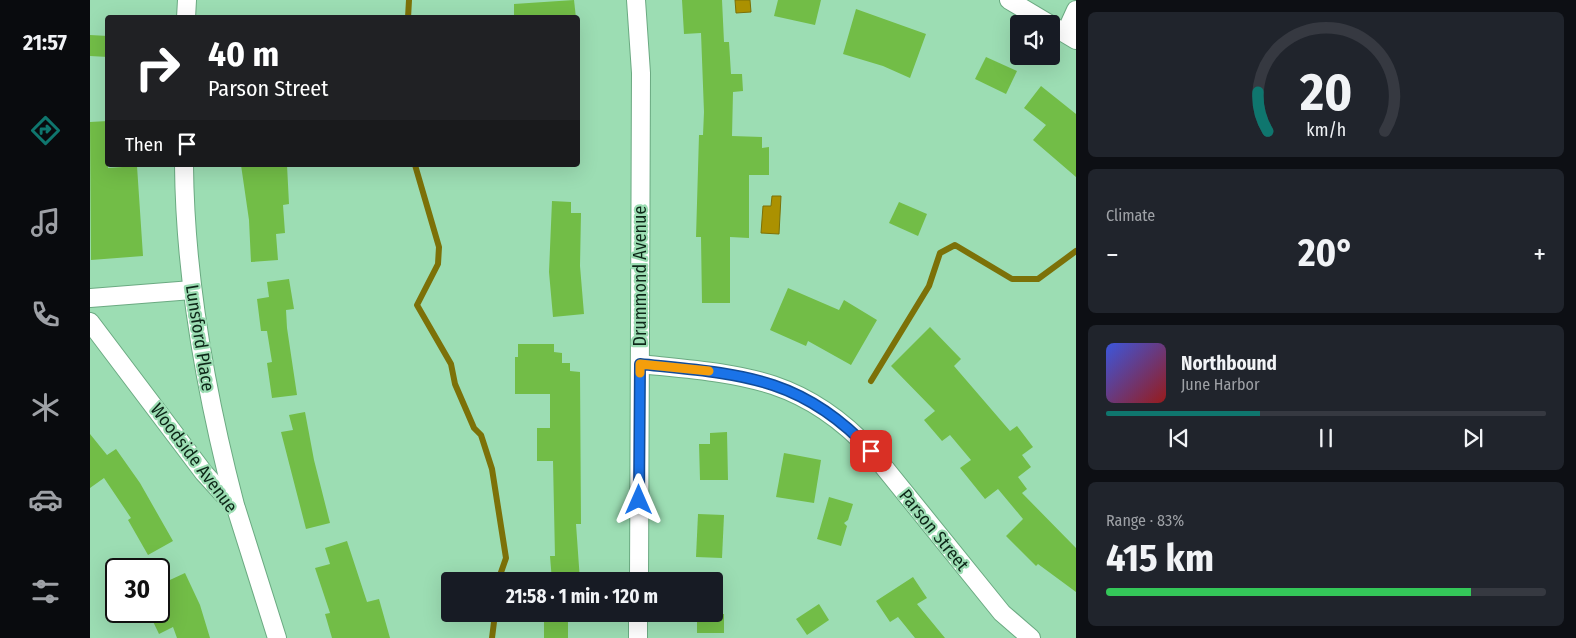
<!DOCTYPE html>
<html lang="en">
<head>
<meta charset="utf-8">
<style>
	body { margin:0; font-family:"Fira Sans Condensed",sans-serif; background:#20242c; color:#f1f3f6; height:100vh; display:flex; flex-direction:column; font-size:19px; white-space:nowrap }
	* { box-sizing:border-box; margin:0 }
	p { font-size:16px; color:#9ea1a6 }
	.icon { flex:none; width:28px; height:28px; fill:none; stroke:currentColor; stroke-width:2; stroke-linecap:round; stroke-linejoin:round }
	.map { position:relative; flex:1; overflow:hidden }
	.sheet { display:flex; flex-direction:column; gap:12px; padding:12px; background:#0d0f14; width:500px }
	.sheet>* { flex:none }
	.banner { position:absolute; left:15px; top:15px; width:475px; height:152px; border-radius:5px; box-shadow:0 5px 20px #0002; background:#202124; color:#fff; overflow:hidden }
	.controls { position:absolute; left:920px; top:15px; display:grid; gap:10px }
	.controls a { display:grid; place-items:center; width:50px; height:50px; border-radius:5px; background:#171b24; box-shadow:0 5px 20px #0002; font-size:25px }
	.speed { position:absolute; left:15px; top:558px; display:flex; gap:10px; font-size:25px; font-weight:700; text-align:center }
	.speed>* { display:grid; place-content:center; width:65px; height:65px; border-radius:50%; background:#171b24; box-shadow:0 5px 20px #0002; line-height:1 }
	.speed .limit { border:2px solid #111; border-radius:8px; background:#fff; color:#111 }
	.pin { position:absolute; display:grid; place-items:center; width:42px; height:42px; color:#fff; margin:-21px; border-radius:10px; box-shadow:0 2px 8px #0006 }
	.me { position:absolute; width:55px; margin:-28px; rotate:0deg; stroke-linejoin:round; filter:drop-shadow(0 0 4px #0008) }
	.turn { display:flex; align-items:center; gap:18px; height:105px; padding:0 20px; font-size:22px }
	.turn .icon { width:65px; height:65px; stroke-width:2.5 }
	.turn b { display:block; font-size:35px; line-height:42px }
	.then { display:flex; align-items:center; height:48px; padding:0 20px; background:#0003; gap:10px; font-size:19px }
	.big { font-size:38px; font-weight:700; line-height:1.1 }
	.sheet .tile { flex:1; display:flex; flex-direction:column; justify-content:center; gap:8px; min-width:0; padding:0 18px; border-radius:8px; background:#20242c }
	.sheet .dial { align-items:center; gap:0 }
	.dial svg { height:130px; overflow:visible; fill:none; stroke:#363941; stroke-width:7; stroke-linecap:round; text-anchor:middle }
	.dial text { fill:#f1f3f6; stroke:none }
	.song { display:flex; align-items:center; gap:15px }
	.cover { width:60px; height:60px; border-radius:8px; background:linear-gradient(135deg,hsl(230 70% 55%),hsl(0 70% 35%)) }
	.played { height:5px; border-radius:2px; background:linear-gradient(90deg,#0f766e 35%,#363941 35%) }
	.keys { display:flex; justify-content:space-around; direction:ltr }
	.heat { display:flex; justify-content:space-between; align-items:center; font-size:28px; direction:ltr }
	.charge { height:8px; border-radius:4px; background:linear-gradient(90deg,#34c759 83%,#363941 0) }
	.trip { position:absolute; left:351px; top:572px; width:282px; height:50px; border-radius:5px; background:#171b24; box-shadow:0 5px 20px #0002; font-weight:700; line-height:50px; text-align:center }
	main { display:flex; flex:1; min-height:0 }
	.tabs { display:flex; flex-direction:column; width:90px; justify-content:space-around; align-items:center; background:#090b0e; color:#9ea1a6 }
	.tabs .icon { width:35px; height:35px }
	.tabs .active { color:#0f766e }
	.tabs b { font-size:22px; color:#f1f3f6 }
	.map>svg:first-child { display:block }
	.water { fill:#ab9101; stroke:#7c7108 }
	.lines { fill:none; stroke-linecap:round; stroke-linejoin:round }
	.stream { stroke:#7c7108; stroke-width:6 }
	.building { fill:#72bd47 }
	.street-casing { stroke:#6baa82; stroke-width:20 }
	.street { stroke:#fff; stroke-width:18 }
	.route-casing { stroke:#114b97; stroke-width:12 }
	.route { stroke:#1a73e8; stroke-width:9 }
	.slow { stroke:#f59e0b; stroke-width:9 }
	.labels { text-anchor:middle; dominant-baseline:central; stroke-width:4.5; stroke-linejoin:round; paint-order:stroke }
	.street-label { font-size:18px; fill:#0d2718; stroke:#9cddb3 }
</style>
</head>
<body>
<main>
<nav class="tabs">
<b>21:57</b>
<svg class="icon active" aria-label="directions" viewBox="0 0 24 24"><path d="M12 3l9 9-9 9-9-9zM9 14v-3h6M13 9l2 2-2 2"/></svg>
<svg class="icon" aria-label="music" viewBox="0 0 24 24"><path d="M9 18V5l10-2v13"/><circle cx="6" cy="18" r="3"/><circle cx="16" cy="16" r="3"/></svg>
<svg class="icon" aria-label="phone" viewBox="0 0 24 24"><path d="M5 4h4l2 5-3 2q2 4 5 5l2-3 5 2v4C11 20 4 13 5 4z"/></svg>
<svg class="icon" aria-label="climate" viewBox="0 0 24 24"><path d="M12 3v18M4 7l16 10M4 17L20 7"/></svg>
<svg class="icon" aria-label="car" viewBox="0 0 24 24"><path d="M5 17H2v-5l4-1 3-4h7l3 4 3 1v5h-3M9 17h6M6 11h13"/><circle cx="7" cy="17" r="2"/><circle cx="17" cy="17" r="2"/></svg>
<svg class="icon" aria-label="filters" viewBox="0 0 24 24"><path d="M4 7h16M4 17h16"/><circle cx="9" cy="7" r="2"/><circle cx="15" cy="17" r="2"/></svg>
</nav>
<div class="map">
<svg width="986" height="638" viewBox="0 0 986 638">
	<rect width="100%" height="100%" fill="#9cddb3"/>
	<g class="water">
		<polygon points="645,0 660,0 661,12 646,13"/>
		<polygon points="682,196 691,196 689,234 671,233 673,206 681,206"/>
	</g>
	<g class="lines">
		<g class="stream">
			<polyline points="318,18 319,0"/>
			<polyline points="325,165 349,247 348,264 327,305 361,364 365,384 384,428 391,435 402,469 416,558 408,581"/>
			<polyline points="781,381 839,286 850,253 865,245 922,279 948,279 986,251"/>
			<polyline points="402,638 405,614"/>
		</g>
	</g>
	<g class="building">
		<polygon points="484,0 486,18 424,18 424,4"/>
		<polygon points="592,0 632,0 634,42 639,42 641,74 652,74 653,91 643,92 642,136 672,137 672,148 679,147 679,175 659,175 659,238 640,237 640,303 612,303 611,237 606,237 609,135 613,135 614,112 611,33 594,34"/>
		<polygon points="688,0 731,0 725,25 684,16"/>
		<polygon points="766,9 836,34 820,78 793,66 753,54"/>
		<polygon points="0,35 18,36 18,57 0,56"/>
		<polygon points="896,57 927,71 916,94 885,79"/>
		<polygon points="951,86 986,114 986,177 943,140 956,125 934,108"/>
		<polygon points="18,121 18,168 47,166 53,256 1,260 0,122"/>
		<polygon points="151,165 197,165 199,204 193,205 195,233 186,234 188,260 161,262 159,220"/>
		<polygon points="462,201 481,202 481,213 491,213 490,266 494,314 463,317 459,272"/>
		<polygon points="809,202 837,214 828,236 799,223"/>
		<polygon points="199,279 204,309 196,310 197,328 207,395 182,398 177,363 182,362 177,331 171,331 167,299 179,297 177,282"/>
		<polygon points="698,288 749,310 754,300 787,320 761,365 718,341 716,346 680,330"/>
		<polygon points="840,327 871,359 864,366 920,431 927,426 943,447 932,455 941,467 928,477 937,489 932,493 986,548 986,592 948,564 946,566 916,536 933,519 908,489 895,499 870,468 881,460 860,435 852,441 834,420 845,411 801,366"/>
		<polygon points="428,344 464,344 464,352 472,353 472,363 480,363 480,371 490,372 491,524 486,524 490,581 462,581 460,556 465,556 463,461 447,461 447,428 460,428 460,394 425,394 425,357 428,357"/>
		<polygon points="215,412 224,460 240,523 216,529 191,432 203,430 199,415"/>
		<polygon points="637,432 638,480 610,480 609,444 620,444 620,433"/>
		<polygon points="0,434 17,455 26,449 50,483 83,541 58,555 38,520 41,518 14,478 0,488"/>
		<polygon points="694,453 731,460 724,503 686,497"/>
		<polygon points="739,497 763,504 758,520 754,523 757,526 751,546 727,539"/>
		<polygon points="608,514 634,515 632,558 606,557"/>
		<polygon points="257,541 277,602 289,599 300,638 242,638 235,614 240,613 225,568 240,564 235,548"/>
		<polygon points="95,573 110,605 120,638 87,638 83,627 69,634 58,611 69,611 69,585"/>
		<polygon points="823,577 837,598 827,604 855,638 825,638 808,617 800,622 786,601"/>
		<polygon points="729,604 739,620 717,635 706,619"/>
		<rect x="607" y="614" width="27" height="19"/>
		<rect x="454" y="619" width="24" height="19"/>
	</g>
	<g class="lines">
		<g class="street-casing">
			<g id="street">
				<polyline points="546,0 551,73 549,581"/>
				<polyline points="919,0 986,40"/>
				<polyline points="96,18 97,0"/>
				<polyline points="976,32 986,10"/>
				<path d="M94,165C95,280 116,394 145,505"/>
				<polyline points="0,298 102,290"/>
				<polyline points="0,322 114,473 146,508 187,638"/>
				<path d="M550,364C646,374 711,375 781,451L912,613L941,638"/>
				<polyline points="548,638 548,614"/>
			</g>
		</g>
		<use href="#street" class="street"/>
	</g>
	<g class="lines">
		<g class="route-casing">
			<path id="route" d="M549,500L550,364C647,374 711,375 781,451"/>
		</g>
		<use href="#route" class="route"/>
		<polyline class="slow" points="550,373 550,364 619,371"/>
	</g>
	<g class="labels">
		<g class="street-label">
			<text transform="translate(550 276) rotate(-90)">Drummond Avenue</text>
			<text transform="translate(110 338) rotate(81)">Lunsford Place</text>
			<text transform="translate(104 458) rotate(53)">Woodside Avenue</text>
			<text transform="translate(844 530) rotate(51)">Parson Street</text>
		</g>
	</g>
</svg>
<div class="controls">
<a><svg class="icon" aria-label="sound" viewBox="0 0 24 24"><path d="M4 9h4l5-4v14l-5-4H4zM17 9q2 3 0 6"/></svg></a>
</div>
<div class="speed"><div class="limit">30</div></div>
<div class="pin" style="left:781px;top:451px;background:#d93025"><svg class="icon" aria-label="arrive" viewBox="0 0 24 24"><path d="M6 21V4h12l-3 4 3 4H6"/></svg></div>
<svg class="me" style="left:549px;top:500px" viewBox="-20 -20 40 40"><path d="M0-17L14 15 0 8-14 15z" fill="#1a73e8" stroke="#fff" stroke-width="4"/></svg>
<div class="trip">21:58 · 1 min · 120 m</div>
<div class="banner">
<div class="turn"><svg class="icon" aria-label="right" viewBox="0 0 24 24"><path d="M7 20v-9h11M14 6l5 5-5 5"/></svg><div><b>40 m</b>Parson Street</div></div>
<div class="then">Then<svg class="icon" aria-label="arrive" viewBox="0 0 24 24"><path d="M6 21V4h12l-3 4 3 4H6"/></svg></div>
</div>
</div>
<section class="sheet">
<div class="tile dial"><svg viewBox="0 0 100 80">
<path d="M14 69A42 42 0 1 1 86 69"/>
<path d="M14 69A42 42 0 0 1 8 45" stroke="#0f766e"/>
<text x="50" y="56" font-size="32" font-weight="700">20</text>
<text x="50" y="72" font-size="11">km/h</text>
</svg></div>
<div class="tile"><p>Climate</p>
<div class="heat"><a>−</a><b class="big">20°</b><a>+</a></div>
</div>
<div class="tile">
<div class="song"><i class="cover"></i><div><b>Northbound</b><p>June Harbor</p></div></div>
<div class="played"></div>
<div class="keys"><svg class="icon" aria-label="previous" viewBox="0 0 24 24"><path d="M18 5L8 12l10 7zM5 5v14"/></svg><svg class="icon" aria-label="pause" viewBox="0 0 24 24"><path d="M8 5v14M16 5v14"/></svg><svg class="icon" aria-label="next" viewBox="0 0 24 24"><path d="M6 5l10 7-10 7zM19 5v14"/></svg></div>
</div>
<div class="tile"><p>Range · 83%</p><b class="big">415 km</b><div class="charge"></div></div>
</section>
</main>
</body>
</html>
